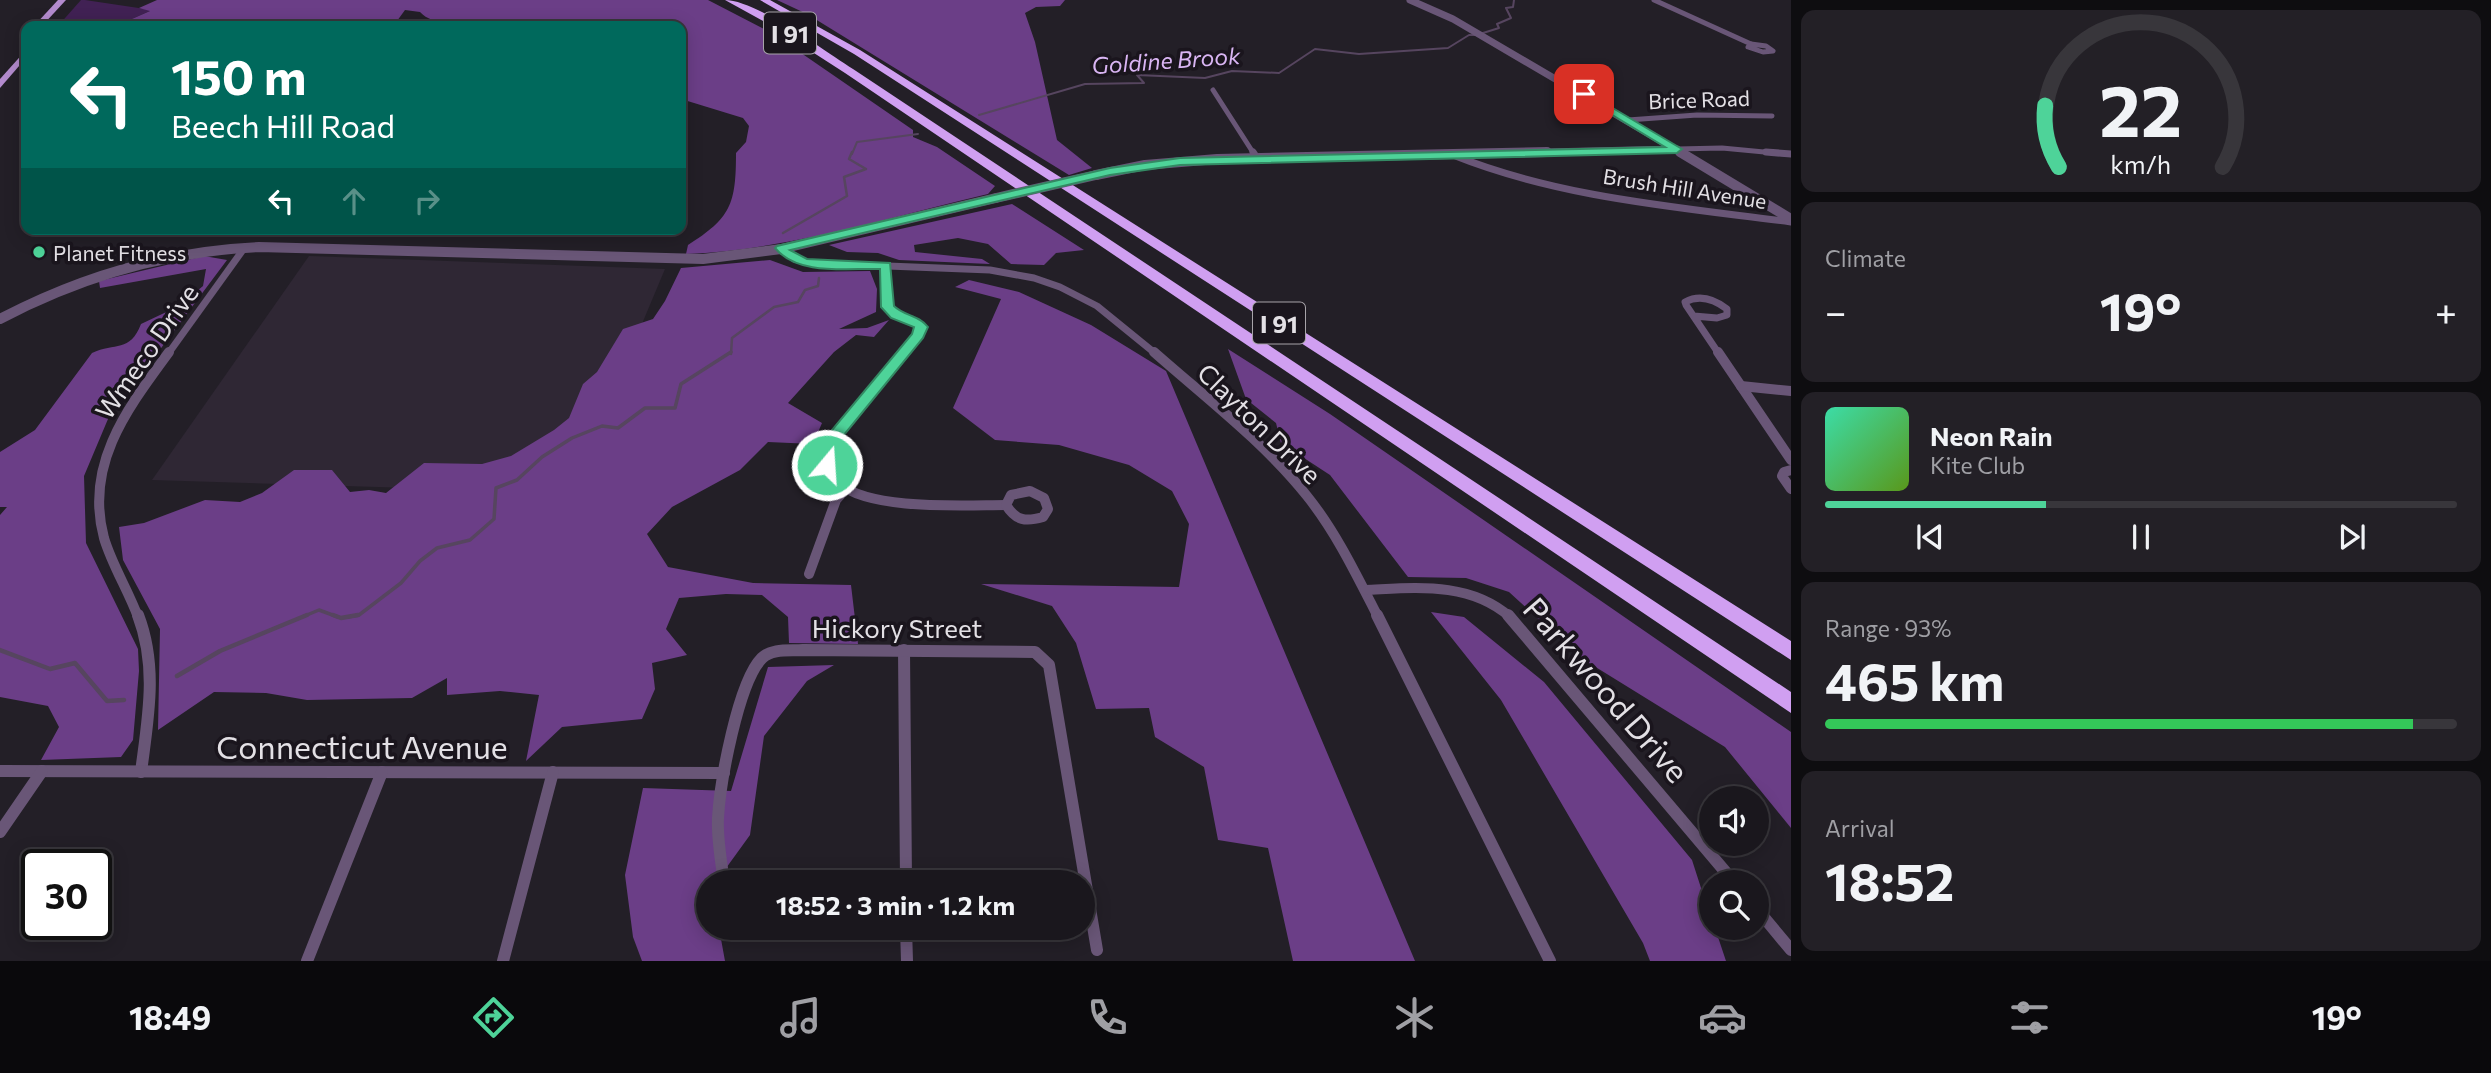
<!DOCTYPE html>
<html lang="en">
<head>
<meta charset="utf-8">
<style>
	body { margin:0; font-family:Commissioner,sans-serif; background:#232026; color:#f1f3f6; height:100vh; display:flex; flex-direction:column; font-size:26px; white-space:nowrap }
	* { box-sizing:border-box; margin:0 }
	p { font-size:23px; color:#9f9fa4 }
	.icon { flex:none; width:38px; height:38px; fill:none; stroke:currentColor; stroke-width:2; stroke-linecap:round; stroke-linejoin:round }
	.map { position:relative; flex:1; overflow:hidden }
	.details { display:flex; flex-direction:column; gap:10px; padding:10px; background:#0e0d10; width:700px }
	.details>* { flex:none }
	.banner { position:absolute; left:21px; top:21px; width:665px; height:214px; border-radius:14px; box-shadow:0 4px 18px #0003,0 0 0 2px #38363b; background:#00695c; color:#fff; overflow:hidden }
	.buttons { position:absolute; left:1699px; top:786px; display:grid; gap:14px }
	.buttons a { display:grid; place-items:center; width:70px; height:70px; border-radius:50%; background:#1a171d; box-shadow:0 4px 18px #0003,0 0 0 2px #38363b; font-size:35px }
	.speed { position:absolute; left:21px; top:849px; display:flex; gap:14px; font-size:35px; font-weight:700; text-align:center }
	.speed>* { display:grid; place-content:center; width:91px; height:91px; border-radius:50%; background:#1a171d; box-shadow:0 4px 18px #0003,0 0 0 2px #38363b; line-height:1 }
	.speed .limit { border:4px solid #111; border-radius:10px; background:#fff; color:#111 }
	.pin { position:absolute; display:grid; place-items:center; width:60px; height:60px; color:#fff; margin:-30px; border-radius:14px; box-shadow:0 4px 10px #0006 }
	.me { position:absolute; width:77px; margin:-38px; rotate:18deg; stroke-linejoin:round; filter:drop-shadow(0 0 5px #0008) }
	.turn { display:flex; align-items:center; gap:24px; height:147px; padding:0 35px; font-size:32px }
	.turn .icon { width:91px; height:91px; stroke-width:2.5 }
	.turn b { display:block; font-size:49px; line-height:60px }
	.lanes { display:flex; align-items:center; height:66px; padding:0 35px; background:#0003; justify-content:center; gap:35px; direction:ltr }
	.lanes .off { opacity:.35 }
	.big { font-size:52px; font-weight:700; line-height:1.1 }
	.details .card { flex:1; display:flex; flex-direction:column; justify-content:center; gap:10px; min-width:0; padding:0 24px; border-radius:14px; background:#232026 }
	.details .dial { align-items:center; gap:0 }
	.dial svg { height:182px; overflow:visible; fill:none; stroke:#38363b; stroke-width:7; stroke-linecap:round; text-anchor:middle }
	.dial text { fill:#f1f3f6; stroke:none }
	.song { display:flex; align-items:center; gap:21px }
	.cover { width:84px; height:84px; border-radius:10px; background:linear-gradient(135deg,hsl(160 70% 55%),hsl(90 70% 35%)) }
	.played { height:7px; border-radius:4px; background:linear-gradient(90deg,#4ed399 35%,#38363b 35%) }
	.keys { display:flex; justify-content:space-around; direction:ltr }
	.heat { display:flex; justify-content:space-between; align-items:center; font-size:38px; direction:ltr }
	.charge { height:10px; border-radius:5px; background:linear-gradient(90deg,#34c759 93%,#38363b 0) }
	.trip { position:absolute; left:696px; top:870px; width:399px; height:70px; border-radius:35px; background:#1a171d; box-shadow:0 4px 18px #0003,0 0 0 2px #38363b; font-weight:700; line-height:70px; text-align:center }
	.dock { display:flex; height:112px; justify-content:space-around; align-items:center; background:#0a090c; color:#9f9fa4 }
	.dock .icon { width:49px; height:49px }
	.dock .on { color:#4ed399 }
	.dock b { font-size:32px; color:#f1f3f6 }
	main { display:flex; flex:1; min-height:0 }
	.map>svg:first-child { display:block }
	.built { fill:#2f2734 }
	.green { fill:#412154 }
	.forest { fill:#6b3e87 }
	.lines { fill:none; stroke-linecap:round; stroke-linejoin:round }
	.stream-far3 { stroke:#56455f; stroke-width:2 }
	.stream-far2 { stroke:#56455f; stroke-width:2.5 }
	.stream-far1 { stroke:#56455f; stroke-width:3.5 }
	.stream { stroke:#56455f; stroke-width:4.5 }
	.minor-far3 { stroke:#695677; stroke-width:5 }
	.minor-far2 { stroke:#695677; stroke-width:7 }
	.minor-far1 { stroke:#695677; stroke-width:10 }
	.minor { stroke:#695677; stroke-width:12 }
	.tertiary-far1 { stroke:#695677; stroke-width:7 }
	.tertiary { stroke:#695677; stroke-width:10 }
	.primary { fill:#b38bce; fill-rule:evenodd }
	.motorway { fill:#d09ff1; fill-rule:evenodd }
	.tertiary-bridge { stroke:#695677; stroke-width:10 }
	.route { fill:#4ed399; stroke:#338963; stroke-width:2 }
	.poi-dot { fill:#4ed399; stroke:#1a151d; stroke-width:2.5 }
	.labels { text-anchor:middle; dominant-baseline:central; stroke-width:7; stroke-linejoin:round; paint-order:stroke }
	.far-street-label { font-size:21px; fill:#e3e0e5; stroke:#1a151d }
	.far-poi-label { font-size:21px; fill:#e3e0e5; stroke:#1a151d; text-anchor:start }
	.far-water-label { font-size:23px; font-style:italic; fill:#d9b5f3; stroke:#1a151d }
	.shield { fill:#1a151d; stroke:#a7a3a9; stroke-width:2 }
	.shield-label { font-size:24px; font-weight:bold; fill:#e3e0e5 }
	.street-label { font-size:26px; fill:#e3e0e5; stroke:#1a151d }
	.near-street-label { font-size:32px; fill:#e3e0e5; stroke:#1a151d }
</style>
</head>
<body>
<main>
<div class="map">
<svg width="1791" height="961" viewBox="0 0 1791 961">
	<rect width="100%" height="100%" fill="#231f27"/>
	<polygon class="built" points="309,256 665,269 571,493 152,480"/>
	<polygon class="green" points="81,0 85,0 152,10 116,26 58,26"/>
	<g class="forest">
		<path d="M157,0H708L772,33L913,130V137L937,147L995,186L988,194C889,217 788,250 686,254L688,245C731,218 736,204 736,153L746,142L749,126L743,118L681,99V26H475C456,20 434,27 420,12L405,10L397,21L409,19L414,26H116L150,11L139,8Z"/>
		<polygon points="777,0 1065,0 1060,6 1036,7 1025,13 1035,42 1057,140 1092,168 1069,175 807,14"/>
		<polygon points="1012,204 1084,250 1056,253 1044,265 1011,264 988,244 958,238 914,245 915,252 982,259 990,264 899,260 878,253 847,252 829,245"/>
		<path d="M204,256L227,260L108,419L84,476L86,543L138,649L139,671L133,740L121,757L41,760L59,727L48,706L0,697V515L7,507H0V452L35,430L92,353C115,342 130,353 141,324L179,306L203,286L206,269L100,288L99,281Z"/>
		<polygon points="770,260 803,272 870,271 877,289 876,312 839,329 867,328 889,320 874,337 856,335 834,352 788,403 822,423 813,444 768,442 740,470 672,507 647,534 668,567 753,583 851,585 858,644 789,643 788,617 762,595 726,594 679,598 666,629 687,655 652,663 655,689 642,719 562,727 526,761 539,695 500,691 447,695 447,678 412,698 307,700 266,693 214,692 158,730 160,629 123,560 119,527 144,523 205,500 240,502 262,493 294,470 332,470 350,492 369,490 386,493 424,463 482,464 511,456 554,430 569,418 583,384 597,372 623,329 653,319 665,301 681,268"/>
		<polygon points="969,280 1019,292 1091,325 1166,371 1415,961 1293,961 1268,848 1218,840 1204,767 1155,737 1149,708 1096,709 1076,643 1052,606 981,584 1179,587 1189,524 1172,491 1129,465 1059,445 995,440 953,408 1001,299 955,287"/>
		<polygon points="1228,349 1330,414 1791,732 1791,828 1725,747 1581,658 1509,592 1466,578 1408,577 1330,475 1281,443 1276,423 1246,399"/>
		<polygon points="1431,612 1464,617 1544,682 1692,860 1711,919 1712,928 1715,928 1726,961 1650,961 1643,943 1501,700"/>
		<polygon points="834,665 807,681 764,736 750,835 716,882 709,882 709,928 719,928 725,961 642,961 633,937 625,875 643,788 731,791 768,667"/>
	</g>
	<g class="lines">
		<g class="stream-far3">
			<polyline points="1483,33 1499,28 1497,24 1511,18 1506,8 1513,7 1514,0"/>
			<polyline points="979,115 1085,84 1144,83 1137,75 1205,78 1232,71 1279,73 1315,49 1359,54 1448,48 1469,35 1475,35"/>
			<polyline points="852,154 857,142 918,134"/>
		</g>
		<g class="stream-far2">
			<polyline points="783,233 847,196 844,177 866,169 849,159 852,152"/>
			<polyline points="731,354 732,338 774,307 798,302 805,290 818,286 819,278"/>
		</g>
		<g class="stream-far1">
			<polyline points="302,617 319,610 338,617"/>
			<polyline points="348,617 359,615 401,583 420,561 437,548 470,540 494,519 496,488 517,480 542,457 572,438 602,426 618,428 645,408 675,408 681,384 731,352"/>
		</g>
		<g class="stream">
			<polyline points="333,615 341,618 358,615"/>
			<polyline points="0,650 50,669 75,663 107,701 124,700"/>
			<polyline points="177,676 220,651 307,615"/>
		</g>
		<g class="minor-far3">
			<polyline points="1654,0 1751,44"/>
			<polygon points="1751,44 1766,46 1773,51 1763,52 1748,47"/>
			<polyline points="1213,90 1254,154"/>
			<polyline points="1628,120 1697,115 1772,116"/>
			<polyline points="1677,149 1722,148 1786,154"/>
		</g>
		<g class="minor-far2">
			<polyline points="1253,152 1257,158"/>
			<polyline points="1766,152 1791,154"/>
			<path d="M1453,155C1560,198 1678,207 1791,222"/>
			<polyline points="781,249 794,259 811,263 990,270 1034,278 1060,287 1097,306 1156,354"/>
			<polyline points="886,266 887,307 896,315 918,322 921,330 901,354"/>
			<path d="M1694,316L1717,318L1727,315V309C1714,299 1700,294 1685,302L1686,305L1719,354"/>
			<polyline points="168,354 245,247"/>
		</g>
		<g class="minor-far1">
			<path d="M903,352L832,439L826,464C830,470 833,479 838,483C871,511 964,505 1006,505"/>
			<path d="M1154,352C1206,398 1264,442 1307,496C1336,532 1357,576 1378,617"/>
			<polyline points="1718,352 1791,460"/>
			<polyline points="1741,386 1791,391"/>
			<polyline points="1791,470 1784,472 1782,476 1791,489"/>
			<path d="M1030,491L1044,498L1048,509L1043,517C1026,522 1016,521 1006,505L1011,495Z"/>
			<polyline points="809,574 836,500 846,489"/>
			<path d="M1365,590C1415,588 1469,581 1510,617"/>
			<path d="M138,617C128,590 112,565 104,538C84,464 128,408 169,352"/>
		</g>
		<g class="minor">
			<path d="M138,615C158,667 148,718 141,772"/>
			<polyline points="1377,615 1550,961"/>
			<polyline points="1508,615 1734,882"/>
			<polyline points="904,650 906,882"/>
			<polyline points="0,771 724,773"/>
			<polyline points="0,832 42,771"/>
			<path d="M724,882C721,861 717,839 718,818C720,783 738,682 762,658C772,648 790,651 803,650L1035,652L1049,665L1097,950"/>
			<polyline points="1757,909 1791,950"/>
			<polyline points="906,928 907,961"/>
			<polyline points="307,961 382,772"/>
			<polyline points="503,961 553,772"/>
		</g>
		<g class="tertiary-far1">
			<polyline points="1410,0 1453,19 1683,154"/>
			<polyline points="1466,154 1677,149"/>
		</g>
		<g class="tertiary">
			<polyline points="1680,152 1791,219"/>
			<polyline points="1096,175 1145,165 1217,159 1547,152"/>
			<path d="M0,319C82,276 166,251 259,247L703,259L781,249L996,198"/>
		</g>
		<g class="primary">
			<polygon points="58,0 66,0 42,26 34,26"/>
			<polygon points="26,50 26,58 0,88 0,79"/>
		</g>
		<g class="motorway">
			<path d="M725,0C756,0 824,51 853,69L1791,692V713L845,73L772,26Z"/>
			<polygon points="760,0 770,0 860,50 1791,641 1791,660 854,54"/>
		</g>
		<polyline class="tertiary-bridge" points="996,198 1096,175"/>
	</g>
	<path class="route" d="M1584,91L1682,149L1677,153L1180,165L1110,175L790,250L807,259L890,263L894,306C904,316 919,315 928,327L923,338L839,441L833,469L827,470L820,465V450L827,436L912,334L914,327L891,318L881,307L880,269C847,268 798,276 775,248L777,246L1110,168L1180,158L1665,147L1581,96L1579,94Z"/>
	<circle class="poi-dot" cx="39" cy="252" r="7"/>
	<g class="labels">
		<g class="far-street-label">
			<text transform="translate(1699 99) rotate(-2)">Brice Road</text>
			<text transform="translate(1685 188) rotate(9)">Brush Hill Avenue</text>
		</g>
		<g class="far-poi-label">
			<text x="53" y="252">Planet Fitness</text>
		</g>
		<g class="far-water-label">
			<text transform="translate(1166 60) rotate(-4)">Goldine Brook</text>
		</g>
		<g class="shield">
			<rect x="764" y="12.5" width="52" height="41" rx="5"/>
			<rect x="1253" y="302.5" width="52" height="41" rx="5"/>
		</g>
		<g class="shield-label">
			<text x="790" y="33">I 91</text>
			<text x="1279" y="323">I 91</text>
		</g>
		<g class="street-label">
			<text transform="translate(146 351) rotate(-55)">Wmeco Drive</text>
			<text transform="translate(1260 423) rotate(44)">Clayton Drive</text>
			<text x="897" y="627">Hickory Street</text>
		</g>
		<g class="near-street-label">
			<text transform="translate(1607 689) rotate(49)">Parkwood Drive</text>
			<text x="362" y="746">Connecticut Avenue</text>
		</g>
	</g>
</svg>
<div class="buttons">
<a><svg class="icon" aria-label="sound" viewBox="0 0 24 24"><path d="M4 9h4l5-4v14l-5-4H4zM17 9q2 3 0 6"/></svg></a>
<a><svg class="icon" aria-label="search" viewBox="0 0 24 24"><circle cx="10" cy="10" r="6"/><path d="M15 15l6 6"/></svg></a>
</div>
<div class="speed"><div class="limit">30</div></div>
<div class="pin" style="left:1584px;top:94px;background:#d93025"><svg class="icon" aria-label="arrive" viewBox="0 0 24 24"><path d="M6 21V4h12l-3 4 3 4H6"/></svg></div>
<svg class="me" style="left:827px;top:465px" viewBox="-20 -20 40 40"><circle r="17" fill="#4ed399" stroke="#fff" stroke-width="3"/><path d="M0-11L8 9 0 5-8 9z" fill="#fff"/></svg>
<div class="trip">18:52 · 3 min · 1.2 km</div>
<div class="banner">
<div class="turn"><svg class="icon" aria-label="left" viewBox="0 0 24 24"><path d="M17 20v-9H6M10 6l-5 5 5 5"/></svg><div><b>150 m</b>Beech Hill Road</div></div>
<div class="lanes"><svg class="icon" aria-label="left" viewBox="0 0 24 24"><path d="M17 20v-9H6M10 6l-5 5 5 5"/></svg><svg class="icon off" aria-label="ahead" viewBox="0 0 24 24"><path d="M12 20V5M6 11l6-6 6 6"/></svg><svg class="icon off" aria-label="right" viewBox="0 0 24 24"><path d="M7 20v-9h11M14 6l5 5-5 5"/></svg></div>
</div>
</div>
<section class="details">
<div class="card dial"><svg viewBox="0 0 100 80">
<path d="M14 69A42 42 0 1 1 86 69"/>
<path d="M14 69A42 42 0 0 1 8 42" stroke="#4ed399"/>
<text x="50" y="56" font-size="32" font-weight="700">22</text>
<text x="50" y="72" font-size="11">km/h</text>
</svg></div>
<div class="card"><p>Climate</p>
<div class="heat"><a>−</a><b class="big">19°</b><a>+</a></div>
</div>
<div class="card">
<div class="song"><i class="cover"></i><div><b>Neon Rain</b><p>Kite Club</p></div></div>
<div class="played"></div>
<div class="keys"><svg class="icon" aria-label="previous" viewBox="0 0 24 24"><path d="M18 5L8 12l10 7zM5 5v14"/></svg><svg class="icon" aria-label="pause" viewBox="0 0 24 24"><path d="M8 5v14M16 5v14"/></svg><svg class="icon" aria-label="next" viewBox="0 0 24 24"><path d="M6 5l10 7-10 7zM19 5v14"/></svg></div>
</div>
<div class="card"><p>Range · 93%</p><b class="big">465 km</b><div class="charge"></div></div>
<div class="card"><p>Arrival</p><b class="big">18:52</b></div>
</section>
</main>
<nav class="dock">
<b>18:49</b>
<svg class="icon on" aria-label="directions" viewBox="0 0 24 24"><path d="M12 3l9 9-9 9-9-9zM9 14v-3h6M13 9l2 2-2 2"/></svg>
<svg class="icon" aria-label="music" viewBox="0 0 24 24"><path d="M9 18V5l10-2v13"/><circle cx="6" cy="18" r="3"/><circle cx="16" cy="16" r="3"/></svg>
<svg class="icon" aria-label="phone" viewBox="0 0 24 24"><path d="M5 4h4l2 5-3 2q2 4 5 5l2-3 5 2v4C11 20 4 13 5 4z"/></svg>
<svg class="icon" aria-label="climate" viewBox="0 0 24 24"><path d="M12 3v18M4 7l16 10M4 17L20 7"/></svg>
<svg class="icon" aria-label="car" viewBox="0 0 24 24"><path d="M5 17H2v-5l4-1 3-4h7l3 4 3 1v5h-3M9 17h6M6 11h13"/><circle cx="7" cy="17" r="2"/><circle cx="17" cy="17" r="2"/></svg>
<svg class="icon" aria-label="filters" viewBox="0 0 24 24"><path d="M4 7h16M4 17h16"/><circle cx="9" cy="7" r="2"/><circle cx="15" cy="17" r="2"/></svg>
<b>19°</b>
</nav>
</body>
</html>
